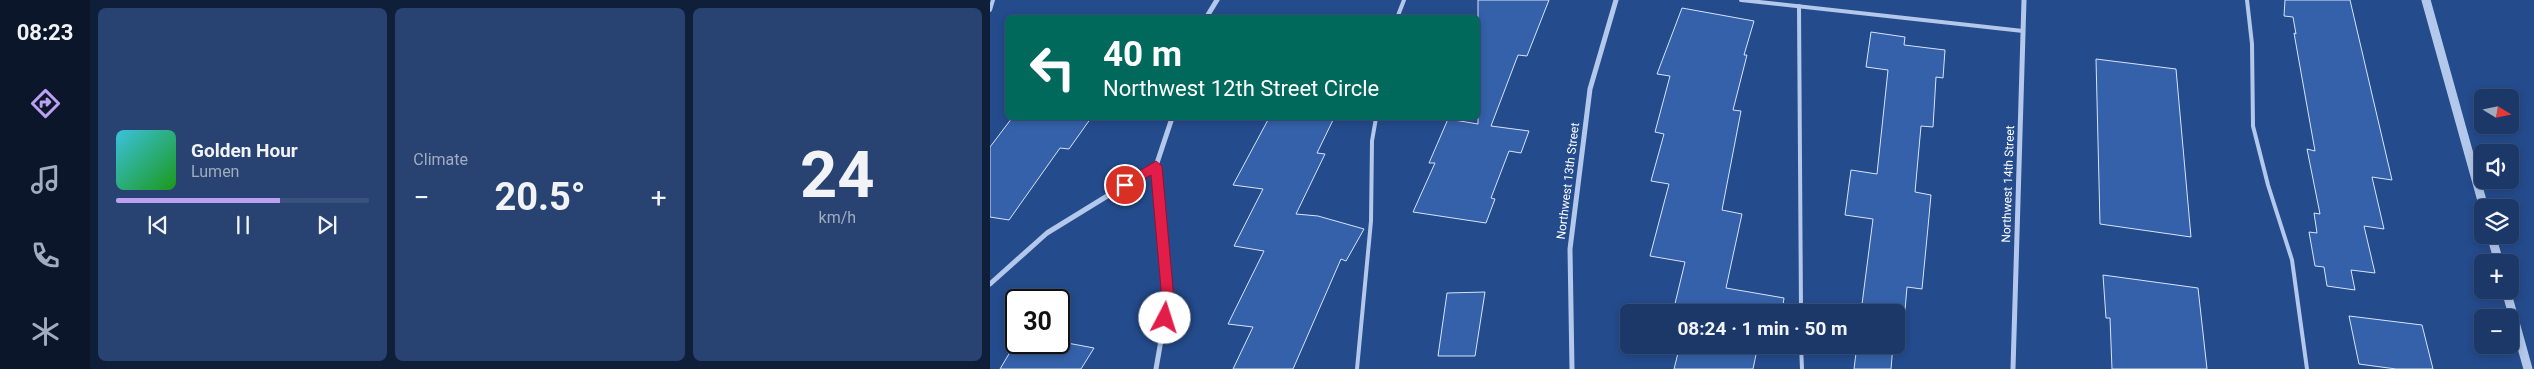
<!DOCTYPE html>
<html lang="en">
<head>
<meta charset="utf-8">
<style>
	body { margin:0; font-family:Roboto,sans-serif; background:#284371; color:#f1f3f6; height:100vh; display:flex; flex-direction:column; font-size:19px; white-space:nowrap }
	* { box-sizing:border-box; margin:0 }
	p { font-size:16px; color:#a0acc0 }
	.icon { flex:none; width:28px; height:28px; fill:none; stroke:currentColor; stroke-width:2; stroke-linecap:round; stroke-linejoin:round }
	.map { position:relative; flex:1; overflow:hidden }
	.details { display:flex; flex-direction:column; gap:8px; padding:8px; background:#0f1f3a; width:900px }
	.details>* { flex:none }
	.guide { position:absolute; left:15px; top:15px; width:475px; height:105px; border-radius:8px; box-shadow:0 2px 8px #0003,0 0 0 1px #39527d; background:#00695c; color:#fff; overflow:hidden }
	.needle { width:32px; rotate:100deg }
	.buttons { position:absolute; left:1484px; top:89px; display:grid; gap:10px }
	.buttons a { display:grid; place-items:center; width:45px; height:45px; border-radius:8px; background:#1b3869; box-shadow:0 2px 8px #0003,0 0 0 1px #39527d; font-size:25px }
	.speed { position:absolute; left:15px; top:289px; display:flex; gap:10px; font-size:25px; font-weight:700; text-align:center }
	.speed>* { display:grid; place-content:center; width:65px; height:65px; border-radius:50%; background:#1b3869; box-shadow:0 2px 8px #0003,0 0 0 1px #39527d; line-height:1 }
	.speed .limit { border:2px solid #111; border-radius:8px; background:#fff; color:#111 }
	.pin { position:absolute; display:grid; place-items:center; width:42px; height:42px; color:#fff; margin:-21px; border:2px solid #fff; border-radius:50%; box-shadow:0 1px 5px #0007 }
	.me { position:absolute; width:55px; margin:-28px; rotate:5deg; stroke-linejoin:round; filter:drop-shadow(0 0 4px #0008) }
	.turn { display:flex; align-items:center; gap:18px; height:105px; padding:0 15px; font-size:22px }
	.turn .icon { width:65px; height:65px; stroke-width:2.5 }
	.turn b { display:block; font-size:35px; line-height:42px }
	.big { font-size:38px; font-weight:700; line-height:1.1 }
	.details .widget { flex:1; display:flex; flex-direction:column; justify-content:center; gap:8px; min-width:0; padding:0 18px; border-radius:8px; background:#284371 }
	.details .dial { align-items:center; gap:0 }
	.dial b { font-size:65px; line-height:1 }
	.song { display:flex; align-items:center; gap:15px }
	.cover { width:60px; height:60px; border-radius:8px; background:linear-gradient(135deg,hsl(190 70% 55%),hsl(120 70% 35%)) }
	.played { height:5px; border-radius:2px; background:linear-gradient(90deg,#bca0f2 65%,#39527d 65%) }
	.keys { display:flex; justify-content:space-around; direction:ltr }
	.heat { display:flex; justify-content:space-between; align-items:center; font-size:28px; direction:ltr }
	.details .tiles { flex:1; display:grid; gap:8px; grid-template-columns:repeat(3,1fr) }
	.trip { position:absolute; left:630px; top:304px; width:285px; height:50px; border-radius:8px; background:#1b3869; box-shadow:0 2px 8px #0003,0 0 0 1px #39527d; font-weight:700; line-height:50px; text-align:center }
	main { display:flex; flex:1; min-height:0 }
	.tabs { display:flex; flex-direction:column; width:90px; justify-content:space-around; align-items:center; background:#0b162a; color:#a0acc0 }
	.tabs .icon { width:35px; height:35px }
	.tabs .selected { color:#bca0f2 }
	.tabs b { font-size:22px; color:#f1f3f6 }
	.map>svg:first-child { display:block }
	.building { fill:#3461a9; stroke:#d7e4f8 }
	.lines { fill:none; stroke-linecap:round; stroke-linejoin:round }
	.service { stroke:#b3c8eb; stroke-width:4 }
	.minor { stroke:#b3c8eb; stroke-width:5 }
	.tertiary { stroke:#b3c8eb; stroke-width:9 }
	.route { fill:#e11d48; stroke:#92132f }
	.labels { text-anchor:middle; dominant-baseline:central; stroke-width:5; stroke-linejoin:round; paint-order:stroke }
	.street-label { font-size:12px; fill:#fff; stroke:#244b8c }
</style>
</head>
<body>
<main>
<nav class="tabs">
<b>08:23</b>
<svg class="icon selected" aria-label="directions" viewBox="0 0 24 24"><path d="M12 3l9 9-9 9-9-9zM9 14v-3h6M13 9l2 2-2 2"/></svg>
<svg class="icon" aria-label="music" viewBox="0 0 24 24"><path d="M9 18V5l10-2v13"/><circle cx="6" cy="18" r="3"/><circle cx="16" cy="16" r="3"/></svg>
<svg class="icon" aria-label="phone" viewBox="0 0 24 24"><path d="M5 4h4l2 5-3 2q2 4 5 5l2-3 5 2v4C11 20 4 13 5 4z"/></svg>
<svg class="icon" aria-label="climate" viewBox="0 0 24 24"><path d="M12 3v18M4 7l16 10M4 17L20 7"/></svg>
</nav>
<section class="details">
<div class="tiles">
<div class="widget">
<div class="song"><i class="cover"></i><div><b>Golden Hour</b><p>Lumen</p></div></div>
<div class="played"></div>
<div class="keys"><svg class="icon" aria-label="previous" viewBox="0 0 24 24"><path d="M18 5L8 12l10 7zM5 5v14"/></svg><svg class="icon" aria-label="pause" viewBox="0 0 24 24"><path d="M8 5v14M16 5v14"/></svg><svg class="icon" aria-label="next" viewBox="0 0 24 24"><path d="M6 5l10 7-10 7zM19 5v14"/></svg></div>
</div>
<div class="widget"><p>Climate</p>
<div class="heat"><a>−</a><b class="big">20.5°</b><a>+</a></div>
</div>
<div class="widget dial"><b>24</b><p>km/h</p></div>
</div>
</section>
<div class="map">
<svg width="1544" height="369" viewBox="0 0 1544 369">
	<rect width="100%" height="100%" fill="#244b8c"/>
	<g class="building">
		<polygon points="488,0 559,0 537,56 528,55 501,126 539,131 531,153 519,151 501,198 505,199 496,223 423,212 445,163 439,163 458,119 488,124"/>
		<polygon points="1295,0 1360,0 1402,180 1382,177 1394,229 1374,226 1385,273 1361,270 1365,290 1337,286 1334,267 1325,266 1319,232 1327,233 1324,213 1330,214 1317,149 1325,151 1304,33 1306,34 1303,17 1294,16"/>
		<polygon points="692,8 764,21 754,55 757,55 743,110 751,111 732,210 752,214 736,288 794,298 792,312 683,312 695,262 660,256 679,184 661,181 674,134 665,132 680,76 667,74"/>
		<polygon points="881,32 915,37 914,45 955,50 953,78 946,77 943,127 931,126 925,192 941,195 938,227 932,289 917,287 913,333 906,332 906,312 871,312 883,219 855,215 861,170 887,174 898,70 876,67"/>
		<polygon points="1106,59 1186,69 1201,237 1110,224"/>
		<polygon points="22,118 101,118 79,149 70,148 19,220 0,217 0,147"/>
		<polygon points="279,118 344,118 327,153 335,154 306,214 328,216 374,229 356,261 351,259 303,369 243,369 263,327 238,324 274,251 244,246 273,189 243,185"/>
		<polygon points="1113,275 1208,288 1217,369 1122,369 1120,318 1116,318"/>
		<polygon points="495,292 485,356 448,356 457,293"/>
		<polygon points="1359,316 1432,325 1443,369 1406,369 1369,364"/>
		<polygon points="26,342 72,342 104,348 91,369 10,369"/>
		<polygon points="690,345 768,345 763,369 684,369"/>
		<polygon points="867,345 903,345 901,369 864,369"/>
	</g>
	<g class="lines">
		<g class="service">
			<polyline points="751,0 1033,31"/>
			<polyline points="1257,0 1262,44 1263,126 1278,185 1302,260 1317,369"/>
			<polyline points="809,6 811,312"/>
			<polyline points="0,10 3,0"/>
			<polyline points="407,18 414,0"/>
			<polyline points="811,345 812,369"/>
			<polyline points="367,369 381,221 382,141 386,118"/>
		</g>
		<g class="minor">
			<polyline points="216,18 227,0"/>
			<polyline points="0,284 57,233 166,166"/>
			<polyline points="166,369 178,300 166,166 182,118"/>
			<polyline points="582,369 580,249 600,89 626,0"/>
			<polyline points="1023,369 1034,0"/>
		</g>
		<g class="tertiary">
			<polyline points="1436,0 1494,208"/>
			<polyline points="1501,235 1509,262"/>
			<polyline points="1516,290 1538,369"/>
		</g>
	</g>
	<polygon class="route" points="166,161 172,166 184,300 181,318 175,323 169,318 172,300 161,175 135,190 129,185 131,182"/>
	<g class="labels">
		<g class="street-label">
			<text transform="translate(578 181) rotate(-83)">Northwest 13th Street</text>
			<text transform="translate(1018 184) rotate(-88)">Northwest 14th Street</text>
		</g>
	</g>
</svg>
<div class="buttons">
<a><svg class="needle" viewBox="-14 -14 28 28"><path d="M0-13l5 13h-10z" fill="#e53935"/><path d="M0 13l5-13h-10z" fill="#a0acc0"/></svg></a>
<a><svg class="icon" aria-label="sound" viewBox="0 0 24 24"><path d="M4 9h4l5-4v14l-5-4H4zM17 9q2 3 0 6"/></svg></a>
<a><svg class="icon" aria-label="layers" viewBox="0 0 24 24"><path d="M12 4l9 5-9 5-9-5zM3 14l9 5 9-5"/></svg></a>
<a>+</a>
<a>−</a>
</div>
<div class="speed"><div class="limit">30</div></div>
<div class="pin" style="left:135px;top:185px;background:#d93025"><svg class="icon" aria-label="arrive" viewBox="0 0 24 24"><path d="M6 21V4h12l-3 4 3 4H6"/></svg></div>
<svg class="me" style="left:175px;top:318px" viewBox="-20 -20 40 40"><circle r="19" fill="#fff"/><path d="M0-13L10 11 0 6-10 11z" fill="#e11d48"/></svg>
<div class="trip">08:24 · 1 min · 50 m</div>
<div class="guide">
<div class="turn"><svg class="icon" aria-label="left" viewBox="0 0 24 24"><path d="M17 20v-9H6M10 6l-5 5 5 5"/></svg><div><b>40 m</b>Northwest 12th Street Circle</div></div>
</div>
</div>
</main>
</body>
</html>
